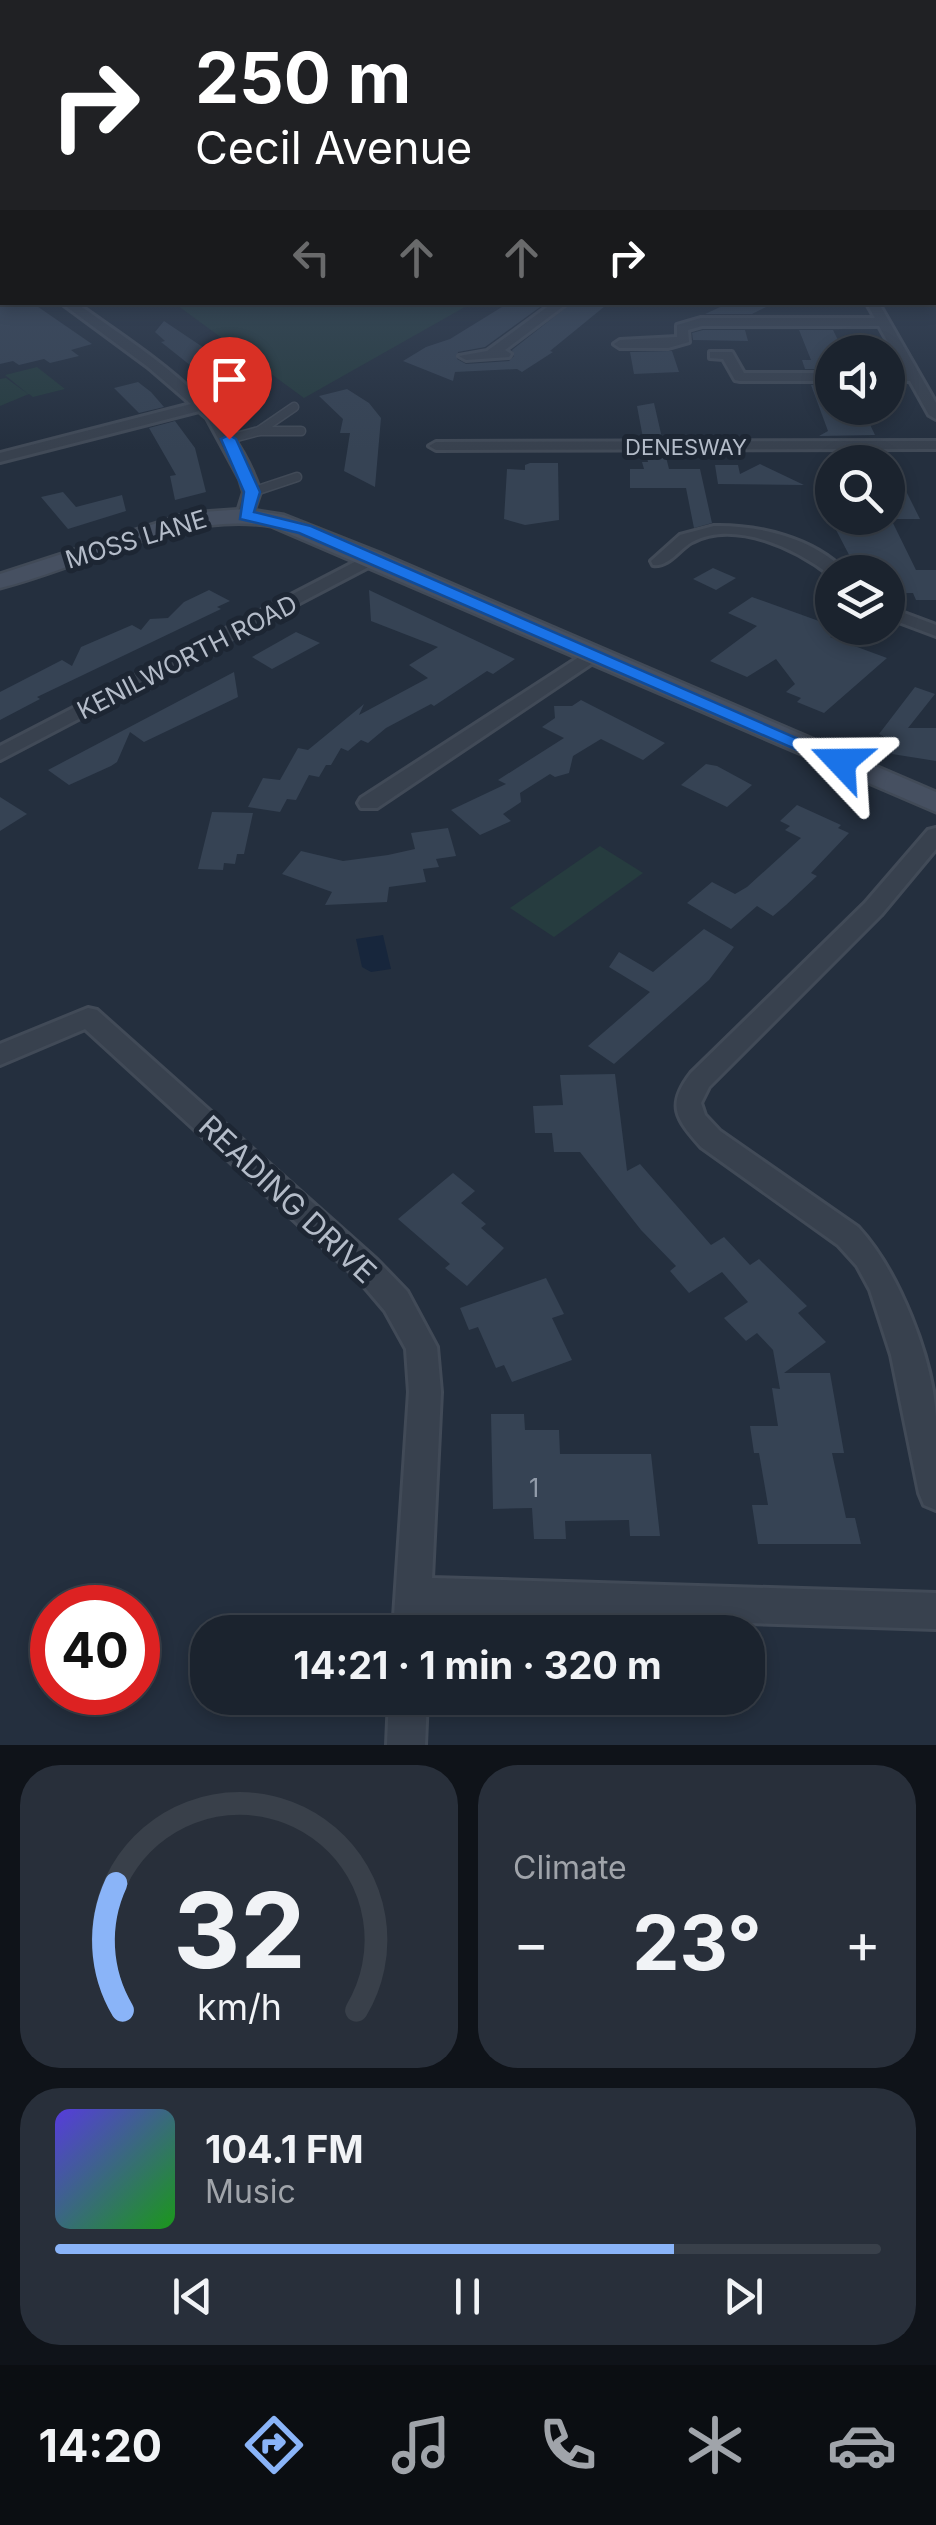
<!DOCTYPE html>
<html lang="en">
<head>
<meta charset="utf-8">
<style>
	body { margin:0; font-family:Inter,sans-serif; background:#282f3a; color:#f1f3f6; height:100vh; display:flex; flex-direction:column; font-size:38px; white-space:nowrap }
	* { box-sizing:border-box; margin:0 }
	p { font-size:32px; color:#a0a4aa }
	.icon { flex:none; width:55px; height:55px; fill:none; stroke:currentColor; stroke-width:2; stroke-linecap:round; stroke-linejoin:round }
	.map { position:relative; height:1745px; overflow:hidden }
	.side { display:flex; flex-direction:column; gap:20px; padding:20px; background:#0f1319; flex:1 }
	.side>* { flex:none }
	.hud { position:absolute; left:0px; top:0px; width:938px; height:305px; box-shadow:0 5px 15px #0003,0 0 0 2px #39404a; background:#202124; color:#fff; overflow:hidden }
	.tools { position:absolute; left:815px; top:335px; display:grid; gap:20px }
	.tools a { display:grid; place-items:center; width:90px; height:90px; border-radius:50%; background:#1b232e; box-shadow:0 5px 15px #0003,0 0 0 2px #39404a; font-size:50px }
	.speed { position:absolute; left:30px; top:1585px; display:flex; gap:20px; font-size:50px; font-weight:700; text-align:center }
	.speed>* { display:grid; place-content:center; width:130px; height:130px; border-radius:50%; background:#1b232e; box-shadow:0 5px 15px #0003,0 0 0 2px #39404a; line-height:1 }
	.speed .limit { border:15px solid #d22; background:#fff; color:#111 }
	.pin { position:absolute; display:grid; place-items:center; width:85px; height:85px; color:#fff; margin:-102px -42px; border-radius:50% 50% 50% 0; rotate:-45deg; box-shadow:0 0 10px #0007 }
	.pin .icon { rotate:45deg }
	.me { position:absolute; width:110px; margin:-55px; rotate:293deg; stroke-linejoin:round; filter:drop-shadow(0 0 8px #0008) }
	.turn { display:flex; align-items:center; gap:35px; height:210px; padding:0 30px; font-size:45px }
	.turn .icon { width:130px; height:130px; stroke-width:2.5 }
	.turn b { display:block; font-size:70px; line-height:85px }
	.lanes { display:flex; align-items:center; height:95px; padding:0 30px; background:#0003; justify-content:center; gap:50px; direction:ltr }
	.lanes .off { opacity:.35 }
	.big { font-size:75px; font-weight:700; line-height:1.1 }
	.side .card { flex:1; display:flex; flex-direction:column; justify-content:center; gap:15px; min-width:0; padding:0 35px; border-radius:40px; background:#282f3a }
	.side .dial { align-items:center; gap:0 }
	.dial svg { height:260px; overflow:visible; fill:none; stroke:#39404a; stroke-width:7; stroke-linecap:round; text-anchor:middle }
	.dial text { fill:#f1f3f6; stroke:none }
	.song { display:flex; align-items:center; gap:30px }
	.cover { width:120px; height:120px; border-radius:15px; background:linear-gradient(135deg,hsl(250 70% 55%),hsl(120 70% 35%)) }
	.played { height:10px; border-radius:5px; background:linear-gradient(90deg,#8ab4f8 75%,#39404a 75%) }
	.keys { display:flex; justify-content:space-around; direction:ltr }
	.heat { display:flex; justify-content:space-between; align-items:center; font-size:55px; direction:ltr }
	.side .tiles { flex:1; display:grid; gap:20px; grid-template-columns:1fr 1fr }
	.card:last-child { grid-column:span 2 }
	.trip { position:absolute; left:190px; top:1615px; width:575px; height:100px; border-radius:40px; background:#1b232e; box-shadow:0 5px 15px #0003,0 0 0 2px #39404a; font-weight:700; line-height:100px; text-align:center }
	.menu { display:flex; height:160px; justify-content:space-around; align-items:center; background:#0b0e12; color:#a0a4aa }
	.menu .icon { width:70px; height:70px }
	.menu .selected { color:#8ab4f8 }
	.menu b { font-size:45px; color:#f1f3f6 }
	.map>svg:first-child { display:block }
	.green { fill:#263c3f }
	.water { fill:#17263c }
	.building { fill:#364354 }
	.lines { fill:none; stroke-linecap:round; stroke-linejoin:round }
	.lane-casing { stroke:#414a57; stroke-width:11 }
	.street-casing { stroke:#414a57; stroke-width:6 }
	.secondary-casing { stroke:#414a57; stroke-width:5 }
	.lane { stroke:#38414e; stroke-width:8 }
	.street { fill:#38414e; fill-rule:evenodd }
	.secondary { fill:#465061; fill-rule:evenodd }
	.route { fill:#1a73e8; stroke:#114b97; stroke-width:2.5 }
	.labels { text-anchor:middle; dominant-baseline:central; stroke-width:10; stroke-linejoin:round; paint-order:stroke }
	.far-street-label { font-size:22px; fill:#b4bcc9; stroke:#1d2633 }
	.street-label { font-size:25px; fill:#b4bcc9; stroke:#1d2633 }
	.near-number-label { font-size:25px; fill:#929caa }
	.near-street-label { font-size:30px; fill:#b4bcc9; stroke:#1d2633 }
</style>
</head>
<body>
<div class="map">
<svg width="936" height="1745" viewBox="0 0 936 1745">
	<rect width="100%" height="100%" fill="#242f3e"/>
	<g class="green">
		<polygon points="174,303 472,303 304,398"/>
		<polygon points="37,367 65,389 33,397 29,394 0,406 0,379 6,378 28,394 5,375"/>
		<polygon points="600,846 643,873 554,937 510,908"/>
	</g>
	<polygon class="water" points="383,935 391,969 371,972 362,967 356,939"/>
	<g class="building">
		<polygon points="0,302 31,302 92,344 71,350 79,356 50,363 44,359 19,365 13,361 0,364"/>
		<polygon points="510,302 547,302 485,347 458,352 457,359 466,364 509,361 514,356 512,350 573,302 610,302 550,351 553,352 522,372 517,369 455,372 453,381 403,361 426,347 450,339"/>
		<polygon points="731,302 776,302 752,314 705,314"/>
		<polygon points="164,321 228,364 262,391 230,397 161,342 165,341 155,332"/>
		<polygon points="703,330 745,330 748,341 693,340 692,333"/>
		<polygon points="799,330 833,330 839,342 832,342 832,369 805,369 802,360 811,360"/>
		<polygon points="672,351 679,372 634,374 630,352"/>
		<polygon points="138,382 151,392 164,407 139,413 114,388"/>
		<polygon points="811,385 832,385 832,408 862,408 875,435 819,436 828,431"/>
		<polygon points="347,389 369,403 381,418 375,487 344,471 350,433 340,433 343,419 319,396"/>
		<polygon points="654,403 662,438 643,438 637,406"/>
		<polygon points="175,421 195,448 206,492 175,500 170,476 176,475 149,428"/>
		<polygon points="646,453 665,453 669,469 700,469 712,523 694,528 686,488 630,488 630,469 644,469 642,462 648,462"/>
		<polygon points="888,455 920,519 891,519 916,570 936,570 936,600 916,600 913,593 888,593 888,572 858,572 834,526 851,526 847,518 888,518"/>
		<polygon points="530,463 558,463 559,520 525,525 504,519 507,469 525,470 525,465"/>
		<polygon points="760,464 804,485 718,484 715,465 738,465 740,474"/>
		<polygon points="63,492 76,507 122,495 126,511 68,529 41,497"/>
		<polygon points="713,568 736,578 716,590 693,579"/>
		<polygon points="209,590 230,601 217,607 221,609 37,697 40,699 0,720 0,692 62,660 72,666 81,647 132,625 141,630 150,619 168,618 184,602"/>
		<polygon points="369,590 515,659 493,674 487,671 434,706 431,704 386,728 368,743 361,740 348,751 341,748 331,765 326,765 319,777 309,775 296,800 287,799 280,812 248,807 263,778 280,780 298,748 308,750 364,704 359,715 428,678 409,665 438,647 371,621"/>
		<polygon points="752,597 841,629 830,637 887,658 824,713 797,702 801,698 786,692 795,684 776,659 747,677 710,661 757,626 728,613"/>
		<polygon points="296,632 320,643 272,669 252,657"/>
		<polygon points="234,672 238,697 144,742 130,732 117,762 111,766 69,785 48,770"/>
		<polygon points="915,687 935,694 908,728 936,728 936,761 892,754 893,741 879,734"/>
		<polygon points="581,700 665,743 643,760 601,739 573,756 569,773 555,777 550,774 520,793 521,802 503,814 511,821 480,835 451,810 506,784 498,780 564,738 542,727 555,718 554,706 572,706"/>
		<polygon points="706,764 717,766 752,785 727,807 681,785"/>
		<polygon points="0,797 27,814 0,831"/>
		<polygon points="797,805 841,825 838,828 849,833 811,873 817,876 786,905 773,916 757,906 731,929 687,903 712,882 735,894 747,887 801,838 785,830 790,826 780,821"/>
		<polygon points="212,812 253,813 244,854 237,854 235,864 224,863 223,870 198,869"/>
		<polygon points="448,828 456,856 436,859 439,867 423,869 426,882 389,887 387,902 325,905 332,892 282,874 301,851 343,861 388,855 415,849 411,833"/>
		<polygon points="704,929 734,947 709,980 614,1064 588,1046 650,992 609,967 619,952 653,972"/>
		<polygon points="615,1074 627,1171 640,1164 711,1245 724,1237 750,1265 759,1259 807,1306 798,1313 826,1342 784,1373 830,1373 844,1453 832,1453 846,1518 855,1518 861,1544 758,1544 752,1505 768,1505 759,1453 754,1453 750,1426 778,1426 772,1388 780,1389 773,1350 757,1333 746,1341 724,1318 748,1302 722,1272 689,1293 670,1271 676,1266 641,1230 580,1152 554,1152 552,1133 535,1133 533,1106 563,1105 560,1075"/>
		<polygon points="453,1173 475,1191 461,1203 486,1224 481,1228 504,1248 467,1286 445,1268 450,1264 398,1219"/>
		<polygon points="546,1278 564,1314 552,1318 572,1360 512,1382 504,1365 496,1368 478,1327 469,1330 460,1308"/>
		<polygon points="491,1414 524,1414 525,1430 559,1430 560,1454 651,1454 660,1536 630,1536 629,1520 565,1521 566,1539 534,1539 532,1508 493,1509"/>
	</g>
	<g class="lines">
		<g class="lane-casing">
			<g id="lane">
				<polyline points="259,431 294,407"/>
				<polyline points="229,439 259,431 301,431"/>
				<polyline points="252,492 297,477"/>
			</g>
		</g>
		<g class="street-casing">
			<g id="street">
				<rect x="935" y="215" width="1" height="6"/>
				<rect x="0" y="267" width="2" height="7"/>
				<path d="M60,302H75C147,354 231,402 260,492L251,518L237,515L244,492L240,479L207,418L199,411L0,462V453L191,404L148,367Z"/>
				<polygon points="554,302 569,302 505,350 511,354 509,357 466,360 459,356 487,351"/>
				<polygon points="866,302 878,302 936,403 936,419 929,415 910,381 888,381 888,373 905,373 879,326 702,326 688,330 689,342 668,348 620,348 614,344 620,340 677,337 677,325 701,318 875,318"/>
				<polygon points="710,352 732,352 744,373 832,373 832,381 740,381 735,380 723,359 710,358"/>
				<polygon points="936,441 936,449 436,450 429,446 436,442"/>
				<path d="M714,526C758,525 814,538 846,572L831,576C797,549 735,519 692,542C678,550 669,567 653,565L651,561L680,535Z"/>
				<polygon points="372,553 380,558 378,562 0,760 0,746"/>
				<polygon points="888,607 936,625 936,636 888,618"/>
				<polygon points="593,648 602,654 600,658 377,808 361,808 358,803 361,798"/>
				<path d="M936,828V849L881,915L709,1087L701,1103L705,1115L720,1131L858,1227C898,1270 933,1358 936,1417C936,1448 936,1479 936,1510L924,1505L919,1493L891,1355L870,1290L857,1266L838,1245L701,1147C676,1119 666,1105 691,1073L865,903L928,830Z"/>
				<polygon points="88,1008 97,1010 377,1260 407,1291 437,1347 441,1392 432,1578 936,1593 936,1629 430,1613 429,1632 393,1632 409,1392 406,1349 385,1311 357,1278 85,1029 0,1065 0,1044"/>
				<polygon points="389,1698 427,1698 425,1745 387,1745"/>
			</g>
		</g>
		<g class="secondary-casing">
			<path id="secondary" d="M245,509L284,515L380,553L936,792V812L271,526C178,511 89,566 0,588V574L188,513Z"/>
		</g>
		<use href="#lane" class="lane"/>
		<use href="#street" class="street"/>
		<use href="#secondary" class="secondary"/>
	</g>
	<linearGradient id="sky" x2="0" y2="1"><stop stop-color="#141a22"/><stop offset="0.46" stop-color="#3f4d63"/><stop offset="1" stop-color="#3f4d63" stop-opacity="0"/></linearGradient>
	<rect width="936" height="450" fill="url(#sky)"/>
	<polygon class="route" points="229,435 236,439 260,492 254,512 311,526 851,762 848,766 834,766 299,533 240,519 244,492 221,439"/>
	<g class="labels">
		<g class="far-street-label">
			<text x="686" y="447">DENESWAY</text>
		</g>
		<g class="street-label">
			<text transform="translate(136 539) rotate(-17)">MOSS LANE</text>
			<text transform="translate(187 657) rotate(-27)">KENILWORTH ROAD</text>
		</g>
		<g class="near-number-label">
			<text x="534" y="1488">1</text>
		</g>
		<g class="near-street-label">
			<text transform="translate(288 1199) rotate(43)">READING DRIVE</text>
		</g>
	</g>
</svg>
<div class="tools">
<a><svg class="icon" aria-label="sound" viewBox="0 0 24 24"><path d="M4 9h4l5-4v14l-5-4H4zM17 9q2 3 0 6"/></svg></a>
<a><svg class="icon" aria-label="search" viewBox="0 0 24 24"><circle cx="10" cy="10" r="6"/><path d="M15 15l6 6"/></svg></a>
<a><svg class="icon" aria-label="layers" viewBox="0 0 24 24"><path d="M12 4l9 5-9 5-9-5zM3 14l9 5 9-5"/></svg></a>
</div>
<div class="speed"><div class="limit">40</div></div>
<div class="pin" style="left:229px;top:439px;background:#d93025"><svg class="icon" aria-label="arrive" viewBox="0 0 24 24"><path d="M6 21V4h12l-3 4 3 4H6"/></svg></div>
<svg class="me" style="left:841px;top:762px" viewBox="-20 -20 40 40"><path d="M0-17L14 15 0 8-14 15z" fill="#1a73e8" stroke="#fff" stroke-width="4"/></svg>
<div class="trip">14:21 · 1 min · 320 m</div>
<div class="hud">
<div class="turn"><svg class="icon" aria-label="right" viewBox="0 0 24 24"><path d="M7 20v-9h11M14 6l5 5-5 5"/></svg><div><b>250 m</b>Cecil Avenue</div></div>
<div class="lanes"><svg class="icon off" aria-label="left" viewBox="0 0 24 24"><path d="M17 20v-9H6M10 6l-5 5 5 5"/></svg><svg class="icon off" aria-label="ahead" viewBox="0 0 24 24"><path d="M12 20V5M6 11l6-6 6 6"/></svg><svg class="icon off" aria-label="ahead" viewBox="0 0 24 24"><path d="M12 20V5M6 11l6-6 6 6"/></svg><svg class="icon" aria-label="right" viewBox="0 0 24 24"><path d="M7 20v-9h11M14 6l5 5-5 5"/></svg></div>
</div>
</div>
<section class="side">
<div class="tiles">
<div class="card dial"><svg viewBox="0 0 100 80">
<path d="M14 69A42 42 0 1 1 86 69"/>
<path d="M14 69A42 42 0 0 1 12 30" stroke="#8ab4f8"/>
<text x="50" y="56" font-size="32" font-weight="700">32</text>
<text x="50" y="72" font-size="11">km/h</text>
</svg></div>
<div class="card"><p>Climate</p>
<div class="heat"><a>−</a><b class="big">23°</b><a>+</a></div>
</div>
<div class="card">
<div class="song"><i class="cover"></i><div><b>104.1 FM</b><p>Music</p></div></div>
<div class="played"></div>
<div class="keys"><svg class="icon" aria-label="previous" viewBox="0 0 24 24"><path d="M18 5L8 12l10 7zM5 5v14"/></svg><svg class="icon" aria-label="pause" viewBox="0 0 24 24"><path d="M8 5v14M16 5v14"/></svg><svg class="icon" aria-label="next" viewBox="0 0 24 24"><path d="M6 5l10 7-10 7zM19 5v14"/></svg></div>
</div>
</div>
</section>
<nav class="menu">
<b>14:20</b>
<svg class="icon selected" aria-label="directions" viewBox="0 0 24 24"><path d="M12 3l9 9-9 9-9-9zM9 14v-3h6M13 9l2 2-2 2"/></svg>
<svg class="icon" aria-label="music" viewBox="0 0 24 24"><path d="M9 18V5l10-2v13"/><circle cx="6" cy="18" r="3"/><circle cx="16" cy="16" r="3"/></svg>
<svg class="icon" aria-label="phone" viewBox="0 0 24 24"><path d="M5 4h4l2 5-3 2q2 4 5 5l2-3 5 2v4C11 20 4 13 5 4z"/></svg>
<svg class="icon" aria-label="climate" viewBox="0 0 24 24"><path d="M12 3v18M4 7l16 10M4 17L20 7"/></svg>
<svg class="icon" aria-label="car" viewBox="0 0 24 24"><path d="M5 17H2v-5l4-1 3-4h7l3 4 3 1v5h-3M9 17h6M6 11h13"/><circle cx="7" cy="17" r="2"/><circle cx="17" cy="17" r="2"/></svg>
</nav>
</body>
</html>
